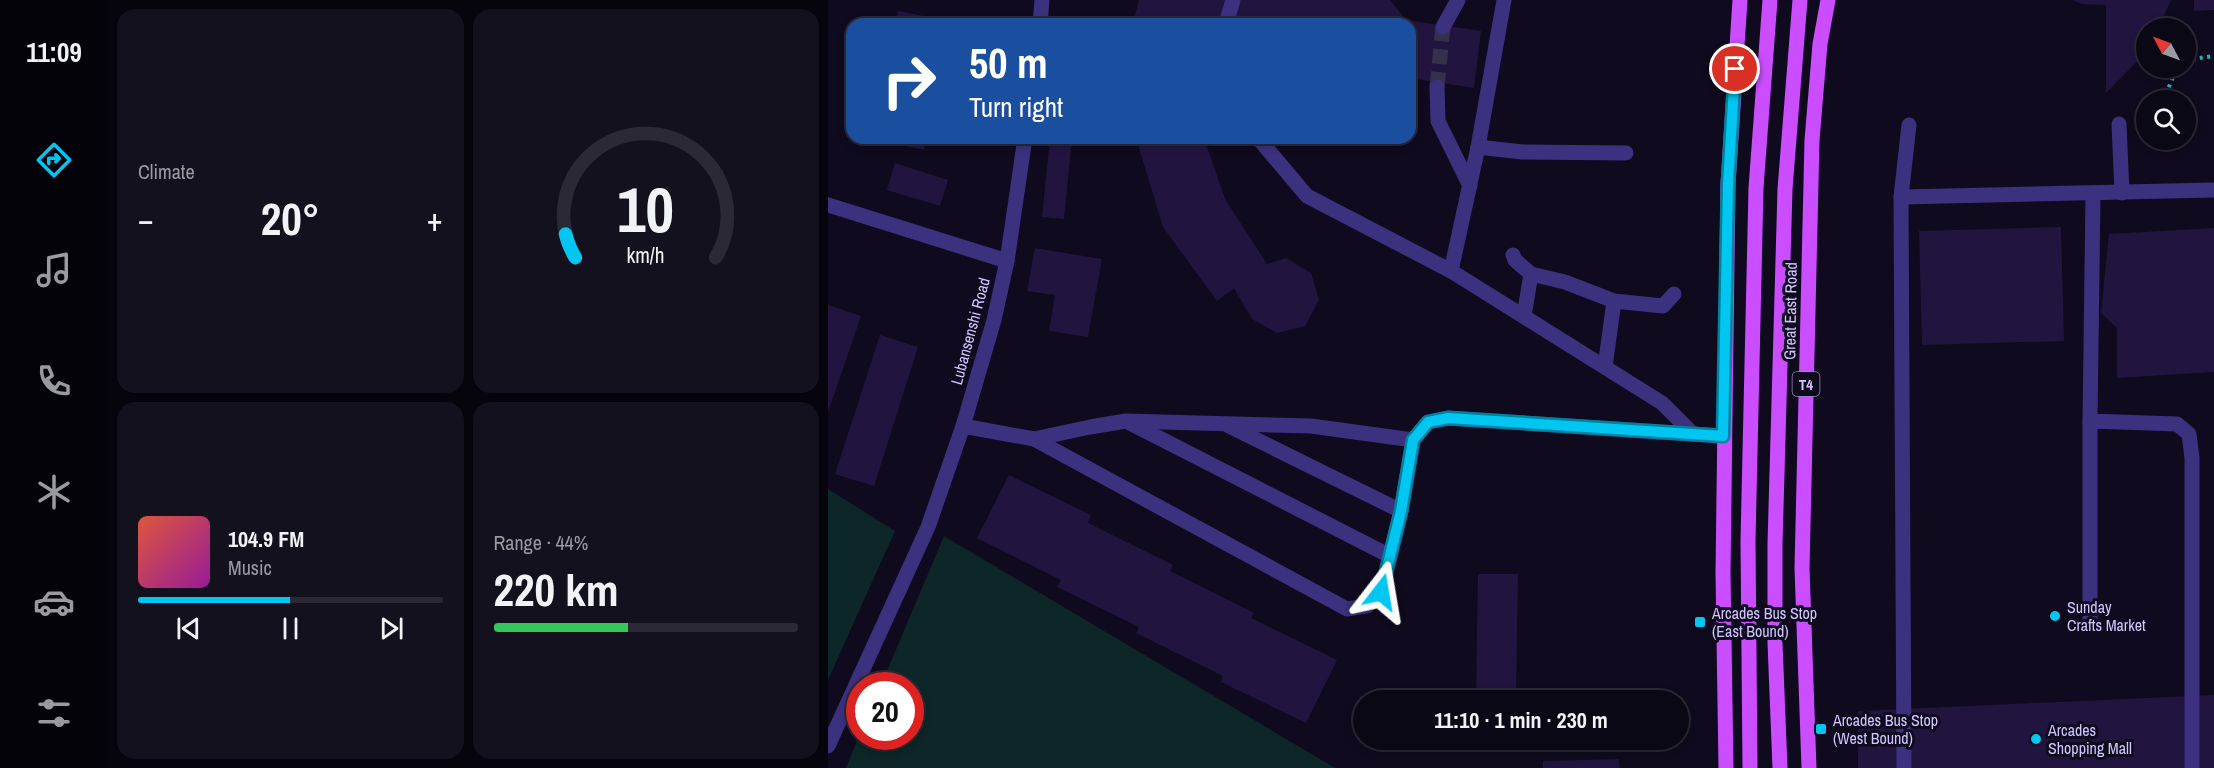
<!DOCTYPE html>
<html lang="en">
<head>
<meta charset="utf-8">
<style>
	body { margin:0; font-family:"Archivo Narrow",sans-serif; background:#14111f; color:#f1f3f6; height:100vh; display:flex; flex-direction:column; font-size:22px; white-space:nowrap }
	* { box-sizing:border-box; margin:0 }
	p { font-size:20px; color:#9a9aa1 }
	.icon { flex:none; width:33px; height:33px; fill:none; stroke:currentColor; stroke-width:2; stroke-linecap:round; stroke-linejoin:round }
	.map { position:relative; flex:1; overflow:hidden }
	.drawer { display:flex; flex-direction:column; gap:9px; padding:9px; background:#06040c; width:720px }
	.drawer>* { flex:none }
	.top-card { position:absolute; left:18px; top:18px; width:570px; height:126px; border-radius:18px; box-shadow:0 3px 9px #0003,0 0 0 2px #2b2935; background:#1a4fa0; color:#fff; overflow:hidden }
	.needle { width:39px; rotate:311deg }
	.buttons { position:absolute; left:1308px; top:18px; display:grid; gap:12px }
	.buttons a { display:grid; place-items:center; width:60px; height:60px; border-radius:50%; background:#0b0816; box-shadow:0 3px 9px #0003,0 0 0 2px #2b2935; font-size:30px }
	.speed { position:absolute; left:18px; top:672px; display:flex; gap:12px; font-size:30px; font-weight:700; text-align:center }
	.speed>* { display:grid; place-content:center; width:78px; height:78px; border-radius:50%; background:#0b0816; box-shadow:0 3px 9px #0003,0 0 0 2px #2b2935; line-height:1 }
	.speed .limit { border:9px solid #d22; background:#fff; color:#111 }
	.pin { position:absolute; display:grid; place-items:center; width:51px; height:51px; color:#fff; margin:-26px; border:3px solid #fff; border-radius:50%; box-shadow:0 2px 6px #0007 }
	.me { position:absolute; width:66px; margin:-33px; rotate:14deg; stroke-linejoin:round; filter:drop-shadow(0 0 4px #0008) }
	.turn { display:flex; align-items:center; gap:21px; height:126px; padding:0 24px; font-size:27px }
	.turn .icon { width:78px; height:78px; stroke-width:2.5 }
	.turn b { display:block; font-size:42px; line-height:51px }
	.big { font-size:45px; font-weight:800; line-height:1.1 }
	.drawer .widget { flex:1; display:flex; flex-direction:column; justify-content:center; gap:9px; min-width:0; padding:0 21px; border-radius:18px; background:#14111f }
	.drawer .dial { align-items:center; gap:0 }
	.dial svg { height:156px; overflow:visible; fill:none; stroke:#2b2935; stroke-width:7; stroke-linecap:round; text-anchor:middle }
	.dial text { fill:#f1f3f6; stroke:none }
	.song { display:flex; align-items:center; gap:18px }
	.cover { width:72px; height:72px; border-radius:9px; background:linear-gradient(135deg,hsl(10 70% 55%),hsl(300 70% 35%)) }
	.played { height:6px; border-radius:3px; background:linear-gradient(90deg,#00c6f1 50%,#2b2935 50%) }
	.keys { display:flex; justify-content:space-around; direction:ltr }
	.heat { display:flex; justify-content:space-between; align-items:center; font-size:33px; direction:ltr }
	.charge { height:9px; border-radius:4px; background:linear-gradient(90deg,#34c759 44%,#2b2935 0) }
	.drawer .tiles { flex:1; display:grid; gap:9px; grid-template-columns:repeat(2,1fr) }
	.trip { position:absolute; left:525px; top:690px; width:336px; height:60px; border-radius:30px; background:#0b0816; box-shadow:0 3px 9px #0003,0 0 0 2px #2b2935; font-weight:800; line-height:60px; text-align:center }
	main { display:flex; flex:1; min-height:0 }
	.tabs { display:flex; flex-direction:column; width:108px; justify-content:space-around; align-items:center; background:#040309; color:#9a9aa1 }
	.tabs .icon { width:42px; height:42px }
	.tabs .selected { color:#00c6f1 }
	.tabs b { font-size:27px; color:#f1f3f6 }
	.map>svg:first-child { display:block }
	.green { fill:#0d2627 }
	.building { fill:#21153f }
	.lines { fill:none; stroke-linecap:round; stroke-linejoin:round }
	.minor-tunnel { stroke:#36304a; stroke-width:15; stroke-dasharray:15 8; stroke-linecap:butt }
	.path { stroke:#24b2b5; stroke-width:4; stroke-dasharray:3 4.5; stroke-linecap:butt }
	.minor { stroke:#3b317f; stroke-width:15 }
	.major { stroke:#ca4dff; stroke-width:15 }
	.route-casing { stroke:#00819d; stroke-width:15 }
	.route { stroke:#00c6f1; stroke-width:10 }
	.poi-dot { fill:#00c6f1; stroke:#0f0a1d; stroke-width:2 }
	.labels { text-anchor:middle; dominant-baseline:central; stroke-width:6; stroke-linejoin:round; paint-order:stroke }
	.shield { fill:#0f0a1d; stroke:#978ebb; stroke-width:1.5 }
	.shield-label { font-size:15px; font-weight:bold; fill:#d1c6ff }
	.street-label { font-size:16px; fill:#d1c6ff; stroke:#0f0a1d }
	.poi-label { font-size:16px; fill:#d1c6ff; stroke:#0f0a1d; text-anchor:start }
</style>
</head>
<body>
<main>
<nav class="tabs">
<b>11:09</b>
<svg class="icon selected" aria-label="directions" viewBox="0 0 24 24"><path d="M12 3l9 9-9 9-9-9zM9 14v-3h6M13 9l2 2-2 2"/></svg>
<svg class="icon" aria-label="music" viewBox="0 0 24 24"><path d="M9 18V5l10-2v13"/><circle cx="6" cy="18" r="3"/><circle cx="16" cy="16" r="3"/></svg>
<svg class="icon" aria-label="phone" viewBox="0 0 24 24"><path d="M5 4h4l2 5-3 2q2 4 5 5l2-3 5 2v4C11 20 4 13 5 4z"/></svg>
<svg class="icon" aria-label="climate" viewBox="0 0 24 24"><path d="M12 3v18M4 7l16 10M4 17L20 7"/></svg>
<svg class="icon" aria-label="car" viewBox="0 0 24 24"><path d="M5 17H2v-5l4-1 3-4h7l3 4 3 1v5h-3M9 17h6M6 11h13"/><circle cx="7" cy="17" r="2"/><circle cx="17" cy="17" r="2"/></svg>
<svg class="icon" aria-label="filters" viewBox="0 0 24 24"><path d="M4 7h16M4 17h16"/><circle cx="9" cy="7" r="2"/><circle cx="15" cy="17" r="2"/></svg>
</nav>
<section class="drawer">
<div class="tiles">
<div class="widget"><p>Climate</p>
<div class="heat"><a>−</a><b class="big">20°</b><a>+</a></div>
</div>
<div class="widget dial"><svg viewBox="0 0 100 80">
<path d="M14 69A42 42 0 1 1 86 69"/>
<path d="M14 69A42 42 0 0 1 9 57" stroke="#00c6f1"/>
<text x="50" y="56" font-size="32" font-weight="700">10</text>
<text x="50" y="72" font-size="11">km/h</text>
</svg></div>
<div class="widget">
<div class="song"><i class="cover"></i><div><b>104.9 FM</b><p>Music</p></div></div>
<div class="played"></div>
<div class="keys"><svg class="icon" aria-label="previous" viewBox="0 0 24 24"><path d="M18 5L8 12l10 7zM5 5v14"/></svg><svg class="icon" aria-label="pause" viewBox="0 0 24 24"><path d="M8 5v14M16 5v14"/></svg><svg class="icon" aria-label="next" viewBox="0 0 24 24"><path d="M6 5l10 7-10 7zM19 5v14"/></svg></div>
</div>
<div class="widget"><p>Range · 44%</p><b class="big">220 km</b><div class="charge"></div></div>
</div>
</section>
<div class="map">
<svg width="1386" height="768" viewBox="0 0 1386 768">
	<rect width="100%" height="100%" fill="#0f0a1d"/>
	<g class="green">
		<polygon points="0,489 67,531 0,680"/>
		<polygon points="116,536 507,768 18,768 31,736 82,736 82,686 53,685"/>
	</g>
	<g class="building">
		<polygon points="311,0 562,0 578,20 653,31 646,88 582,78 582,24 305,24"/>
		<polygon points="1245,0 1343,0 1330,28 1318,28 1318,52 1278,93 1278,5 1254,4"/>
		<polygon points="1366,0 1386,0 1386,10 1366,11"/>
		<polygon points="70,11 131,23 130,24 68,24"/>
		<polygon points="41,138 99,138 96,150"/>
		<polygon points="222,138 244,138 236,219 214,217"/>
		<polygon points="308,138 376,138 397,199 439,264 458,258 483,273 491,300 477,326 449,333 424,319 406,288 389,301 335,227"/>
		<polygon points="67,163 120,180 112,206 59,190"/>
		<polygon points="1233,227 1236,341 1094,345 1091,231"/>
		<polygon points="1386,228 1386,372 1289,378 1289,328 1273,313 1281,234"/>
		<polygon points="207,248 274,259 260,337 221,331 227,295 199,291"/>
		<polygon points="0,305 33,316 0,412"/>
		<polygon points="52,335 90,347 46,486 7,474"/>
		<polygon points="181,475 263,515 260,523 345,565 342,571 426,613 423,618 509,660 478,723 393,682 395,676 308,633 311,627 229,587 233,580 149,538"/>
		<polygon points="650,574 690,574 688,698 648,698"/>
		<polygon points="1386,695 1386,768 1030,768 1030,711"/>
		<polygon points="791,759 792,768 715,768 715,761"/>
	</g>
	<g class="lines">
		<polyline class="minor-tunnel" points="609,87 615,27"/>
		<g class="path">
			<polyline points="1358,63 1364,59 1386,56"/>
			<polyline points="1347,100 1340,89 1348,70 1352,68"/>
		</g>
		<g class="minor">
			<polyline points="676,0 650,147 623,271 834,403 865,434"/>
			<polyline points="212,24 214,0"/>
			<polyline points="398,24 405,0"/>
			<polyline points="615,27 630,0"/>
			<polyline points="609,87 610,121 642,186"/>
			<polyline points="1291,124 1294,193"/>
			<polyline points="430,138 479,196 623,271"/>
			<polyline points="650,147 694,152 798,153"/>
			<polyline points="1265,194 1262,421 1349,424 1361,434 1364,458 1364,768"/>
			<polyline points="1073,197 1386,190"/>
			<polyline points="0,205 179,261"/>
			<polyline points="685,255 687,260 703,274 737,282 786,301 835,306 846,294"/>
			<polyline points="696,316 703,274"/>
			<polyline points="777,367 786,301"/>
			<polyline points="302,423 562,556"/>
			<polyline points="135,426 206,439 262,427 298,421 483,426 585,440 600,422 620,418 895,436"/>
			<polyline points="401,426 573,511"/>
			<polyline points="206,439 519,609 539,606 553,593 573,511 585,440"/>
			<polyline points="1262,620 1262,421"/>
			<polyline points="0,746 100,527 135,426 166,320 179,261 197,138"/>
			<polyline points="1076,768 1073,197 1081,125"/>
		</g>
		<g class="major">
			<polyline points="898,768 895,573 900,184 912,0"/>
			<polyline points="922,768 920,541 928,188 942,0"/>
			<polyline points="952,768 947,643 947,544 957,189 972,0"/>
			<polyline points="981,768 974,568 984,140 992,44 1000,0"/>
		</g>
	</g>
	<g class="lines">
		<g class="route-casing">
			<polyline id="route" points="553,592 573,511 585,440 600,422 620,418 895,436 900,184 907,69"/>
		</g>
		<use href="#route" class="route"/>
	</g>
	<g class="poi-dot">
		<circle cx="1227" cy="616" r="6"/>
		<rect x="866" y="616" width="12" height="12" rx="3"/>
		<rect x="987" y="723" width="12" height="12" rx="3"/>
		<circle cx="1208" cy="739" r="6"/>
	</g>
	<g class="labels">
		<rect class="shield" x="964.5" y="372" width="27" height="24" rx="4.5"/>
		<g class="shield-label">
			<text x="978" y="384">T4</text>
		</g>
		<g class="street-label">
			<text transform="translate(962 311) rotate(-89)">Great East Road</text>
			<text transform="translate(142 331) rotate(-75)">Lubansenshi Road</text>
		</g>
		<g class="poi-label">
			<text x="1239" y="607">Sunday<tspan x="1239" dy="18">Crafts Market</tspan></text>
			<text x="884" y="613">Arcades Bus Stop<tspan x="884" dy="18">(East Bound)</tspan></text>
			<text x="1005" y="720">Arcades Bus Stop<tspan x="1005" dy="18">(West Bound)</tspan></text>
			<text x="1220" y="730">Arcades<tspan x="1220" dy="18">Shopping Mall</tspan></text>
		</g>
	</g>
</svg>
<div class="buttons">
<a><svg class="needle" viewBox="-14 -14 28 28"><path d="M0-13l5 13h-10z" fill="#e53935"/><path d="M0 13l5-13h-10z" fill="#9a9aa1"/></svg></a>
<a><svg class="icon" aria-label="search" viewBox="0 0 24 24"><circle cx="10" cy="10" r="6"/><path d="M15 15l6 6"/></svg></a>
</div>
<div class="speed"><div class="limit">20</div></div>
<div class="pin" style="left:907px;top:69px;background:#d93025"><svg class="icon" aria-label="arrive" viewBox="0 0 24 24"><path d="M6 21V4h12l-3 4 3 4H6"/></svg></div>
<svg class="me" style="left:553px;top:592px" viewBox="-20 -20 40 40"><path d="M0-17L14 15 0 8-14 15z" fill="#00c6f1" stroke="#fff" stroke-width="4"/></svg>
<div class="trip">11:10 · 1 min · 230 m</div>
<div class="top-card">
<div class="turn"><svg class="icon" aria-label="right" viewBox="0 0 24 24"><path d="M7 20v-9h11M14 6l5 5-5 5"/></svg><div><b>50 m</b>Turn right</div></div>
</div>
</div>
</main>
</body>
</html>
